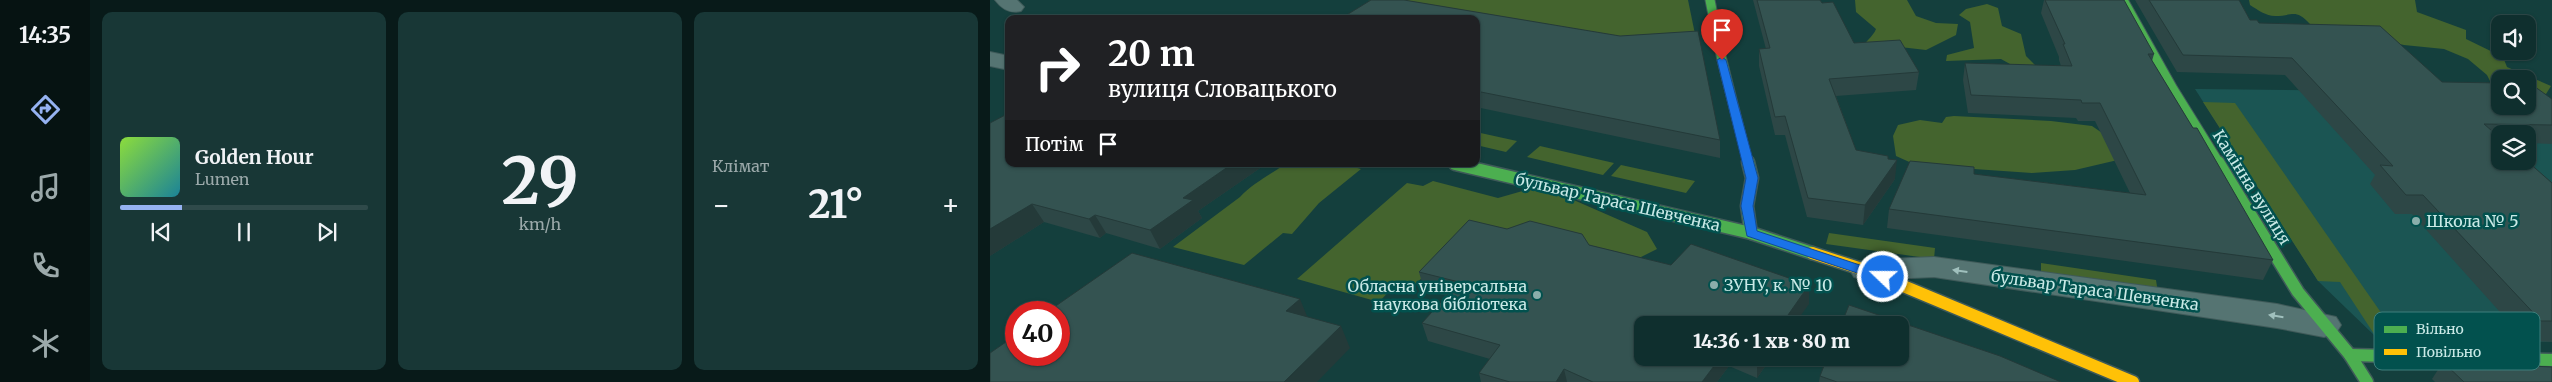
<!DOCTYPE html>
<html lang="uk">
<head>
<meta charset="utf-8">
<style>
	body { margin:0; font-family:Merriweather,serif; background:#183736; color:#f1f3f6; height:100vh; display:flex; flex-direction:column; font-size:19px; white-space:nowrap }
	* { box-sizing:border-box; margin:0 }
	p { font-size:16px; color:#9ba9aa }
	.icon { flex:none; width:28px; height:28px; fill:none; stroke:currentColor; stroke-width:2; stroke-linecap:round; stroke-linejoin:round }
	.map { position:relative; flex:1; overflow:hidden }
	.panel { display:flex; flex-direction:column; gap:12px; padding:12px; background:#081a19; width:900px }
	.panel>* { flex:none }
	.hud { position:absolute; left:15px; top:15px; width:475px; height:152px; border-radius:10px; box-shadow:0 1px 4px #0004,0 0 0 1px #2f4a4a; background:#202124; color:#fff; overflow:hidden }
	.tools { position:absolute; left:1501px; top:15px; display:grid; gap:10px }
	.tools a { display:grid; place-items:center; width:45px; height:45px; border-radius:10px; background:#0f2f2e; box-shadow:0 1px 4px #0004,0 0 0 1px #2f4a4a; font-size:25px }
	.speed { position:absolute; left:15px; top:301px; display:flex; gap:10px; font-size:25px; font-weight:700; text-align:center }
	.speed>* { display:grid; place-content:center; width:65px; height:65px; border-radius:50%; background:#0f2f2e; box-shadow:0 1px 4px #0004,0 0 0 1px #2f4a4a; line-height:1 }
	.speed .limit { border:8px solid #d22; background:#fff; color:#111 }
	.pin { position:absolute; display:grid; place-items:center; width:42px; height:42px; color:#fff; margin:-51px -21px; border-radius:50% 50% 50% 0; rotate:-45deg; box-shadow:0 0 5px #0007 }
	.pin .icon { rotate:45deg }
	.me { position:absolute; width:55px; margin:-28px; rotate:292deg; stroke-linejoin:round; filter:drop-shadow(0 0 4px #0008) }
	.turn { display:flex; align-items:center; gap:18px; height:105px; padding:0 20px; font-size:22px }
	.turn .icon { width:65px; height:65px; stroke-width:2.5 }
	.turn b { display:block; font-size:35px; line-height:42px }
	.then { display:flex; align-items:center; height:48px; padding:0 20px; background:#0003; gap:10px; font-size:19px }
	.big { font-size:38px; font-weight:800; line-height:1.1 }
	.panel .card { flex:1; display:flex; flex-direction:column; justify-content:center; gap:8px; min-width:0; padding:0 18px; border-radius:10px; background:#183736 }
	.panel .dial { align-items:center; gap:0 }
	.dial b { font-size:65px; line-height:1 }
	.song { display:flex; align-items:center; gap:15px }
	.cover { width:60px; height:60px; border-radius:8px; background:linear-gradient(135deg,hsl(90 70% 55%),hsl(190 70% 35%)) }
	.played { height:5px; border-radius:2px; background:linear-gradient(90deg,#95b2f1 25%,#2f4a4a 25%) }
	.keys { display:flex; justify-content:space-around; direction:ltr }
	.heat { display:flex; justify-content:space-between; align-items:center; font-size:28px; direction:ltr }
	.panel .tiles { flex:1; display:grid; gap:12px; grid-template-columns:repeat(3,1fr) }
	.trip { position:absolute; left:644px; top:316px; width:275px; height:50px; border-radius:10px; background:#0f2f2e; box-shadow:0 1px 4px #0004,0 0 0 1px #2f4a4a; font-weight:800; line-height:50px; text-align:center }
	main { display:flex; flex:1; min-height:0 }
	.dock { display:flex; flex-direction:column; width:90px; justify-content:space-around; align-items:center; background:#061312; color:#9ba9aa }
	.dock .icon { width:35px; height:35px }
	.dock .on { color:#95b2f1 }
	.dock b { font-size:22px; color:#f1f3f6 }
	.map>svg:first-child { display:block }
	.built { fill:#1b5553; fill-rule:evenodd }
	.green { fill:#44642e }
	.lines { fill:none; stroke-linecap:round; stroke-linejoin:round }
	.street-casing { stroke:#3f5a59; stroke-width:2 }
	.fast-far1-casing { stroke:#3f5a59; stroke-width:11 }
	.fast-casing { stroke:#3f5a59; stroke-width:15 }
	.slow-casing { stroke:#3f5a59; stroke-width:15 }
	.street { fill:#557472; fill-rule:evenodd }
	.fast-far1 { stroke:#4caf50; stroke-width:9 }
	.fast { stroke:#4caf50; stroke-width:12 }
	.slow { stroke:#ffc107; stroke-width:12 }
	.wall { fill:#2d4746 }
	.shaded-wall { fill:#243a39 }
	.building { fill:#345351; stroke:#243a39 }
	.oneway { fill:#a0c0bd }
	.route { fill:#1a73e8; stroke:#114b97 }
	.poi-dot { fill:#8aaeab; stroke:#02514e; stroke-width:2 }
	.labels { text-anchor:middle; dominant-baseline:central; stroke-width:5; stroke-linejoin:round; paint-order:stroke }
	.street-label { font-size:16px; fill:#c9e9e6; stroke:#02514e }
	.poi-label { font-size:16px; fill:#c9e9e6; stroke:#02514e; text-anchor:start }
	.key { fill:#02514e; stroke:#3e7f7c; stroke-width:1 }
	.key-label { font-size:14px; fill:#c9e9e6 }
</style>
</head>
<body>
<main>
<nav class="dock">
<b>14:35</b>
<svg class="icon on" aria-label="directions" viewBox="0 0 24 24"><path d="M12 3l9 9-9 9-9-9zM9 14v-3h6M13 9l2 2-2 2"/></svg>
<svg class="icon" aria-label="music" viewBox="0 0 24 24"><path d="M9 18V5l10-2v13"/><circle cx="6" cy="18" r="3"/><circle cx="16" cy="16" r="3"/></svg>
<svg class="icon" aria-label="phone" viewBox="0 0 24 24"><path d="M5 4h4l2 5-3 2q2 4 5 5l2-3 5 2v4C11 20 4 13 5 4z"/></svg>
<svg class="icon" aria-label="climate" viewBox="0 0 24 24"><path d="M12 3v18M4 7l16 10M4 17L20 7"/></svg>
</nav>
<section class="panel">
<div class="tiles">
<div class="card">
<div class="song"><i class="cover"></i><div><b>Golden Hour</b><p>Lumen</p></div></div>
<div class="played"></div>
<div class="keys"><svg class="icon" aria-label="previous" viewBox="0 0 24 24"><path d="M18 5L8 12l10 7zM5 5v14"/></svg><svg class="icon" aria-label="pause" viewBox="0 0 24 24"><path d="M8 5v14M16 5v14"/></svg><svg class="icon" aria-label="next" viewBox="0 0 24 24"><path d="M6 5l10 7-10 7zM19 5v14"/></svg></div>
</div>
<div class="card dial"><b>29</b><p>km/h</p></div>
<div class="card"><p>Клімат</p>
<div class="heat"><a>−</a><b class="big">21°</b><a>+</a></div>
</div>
</div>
</section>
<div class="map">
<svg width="1562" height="382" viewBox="0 0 1562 382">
	<rect width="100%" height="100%" fill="#143f3d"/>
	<path class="built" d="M1205,89L1499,92L1510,106H1538L1562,100V342L1386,337L1328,281ZM1510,134H1538V161H1510Z"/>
	<g class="green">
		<polygon points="378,0 698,0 706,39 667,41 478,19"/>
		<path d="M865,0H917L926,16L946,23L968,24L966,35L936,50L910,47L869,52C874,42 883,37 886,29L866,12Z"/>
		<path d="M1259,0H1425L1427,12L1476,30V39L1513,57L1517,67L1561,86L1556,94L1538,92V79H1510V87L1501,83L1497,75L1478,59L1454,49L1414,45L1320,24C1305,8 1303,16 1285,16C1276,16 1268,10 1260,5Z"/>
		<polygon points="997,4 1008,8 1012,26 1031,34 1036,56 1055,75 1038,74 1011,59 956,61 957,55 984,48 980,22 969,15 976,9"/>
		<polygon points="1213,102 1245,103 1408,337 1386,337 1350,282 1328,281"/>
		<polygon points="964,116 1061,121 1102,126 1118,137 1132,159 1085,170 1042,173 926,165 906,156 903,136 908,125 930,120 952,123 956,117"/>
		<polygon points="486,132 527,141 516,152 486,145"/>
		<polygon points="550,146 624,163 613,175 537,157"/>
		<path d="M295,164H353L371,169L329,203L302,234L293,233L254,265L183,247L250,197C262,184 280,175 295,164Z"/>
		<polygon points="631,165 705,181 696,193 621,176"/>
		<polygon points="443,181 508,198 536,190 563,191 657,232 667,249 643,261 456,259 421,287 406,284 389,302 307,279 417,183 433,186"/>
		<polygon points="839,233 945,248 944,259 836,244"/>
		<polygon points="1051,263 1166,280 1168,293 1051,275"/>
	</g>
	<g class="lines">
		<g class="street-casing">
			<g id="street">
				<path d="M5,0H27L34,7L31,11C20,14 12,9 5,0Z"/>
				<polygon points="0,52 19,56 19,70 0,66"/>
				<polygon points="944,257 1287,304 1346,317 1351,325 1346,333 1334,337 1287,328 944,277 875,280 864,277 860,270 864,263 875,260"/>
			</g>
		</g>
		<g class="fast-far1-casing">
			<g id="fast-far1">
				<polyline points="720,0 732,60 758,163"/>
				<polyline points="1133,0 1183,89 1229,163"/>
			</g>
		</g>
		<g class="fast-casing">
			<g id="fast">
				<polyline points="758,162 762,178 757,206 761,233"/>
				<polyline points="1228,162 1308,292 1360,355 1377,382"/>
				<polyline points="465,164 761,233 822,253"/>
				<polyline points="1360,355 1562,360"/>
			</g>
		</g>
		<g class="slow-casing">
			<polyline id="slow" points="822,253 875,270 1143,382"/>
		</g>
		<use href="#street" class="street"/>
		<use href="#fast-far1" class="fast-far1"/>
		<use href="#fast" class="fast"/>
		<use href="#slow" class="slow"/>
	</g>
	<g class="wall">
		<polygon points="763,0 830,0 832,3 864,43 929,72 926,90 846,96 866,150 898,159 905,179 873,225 817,217 795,135 785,135 769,66 769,49 776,49"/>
		<polygon points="1054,0 1055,0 1164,54 1162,61 1283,260 1273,280 897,228 899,209 984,174 1140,193 1105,121 1088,121 1086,118 978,113 973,80 975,63 1071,66 1069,60 1069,57 1051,13"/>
		<polygon points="1145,0 1249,0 1260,20 1452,82 1562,99 1562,144 1538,143 1538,134 1510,134 1510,161 1562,183 1562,342 1536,341 1422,214 1405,214 1380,184 1385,175 1295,75 1187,72"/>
		<polygon points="486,19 730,140 730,158 486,107"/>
		<polygon points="19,164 276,164 208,211 212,218 170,249 116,233 110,238 54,222 0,256"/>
		<polygon points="517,229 599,245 681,265 819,285 819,304 652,358 781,358 767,378 739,366 727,382 491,382 489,373 500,359 438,341 432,323 457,296 434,290 429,272"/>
		<polygon points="1453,362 1562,382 1445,382 1442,379"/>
		<polygon points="830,376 1071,382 829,382"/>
	</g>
	<g class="shaded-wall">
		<polygon points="898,156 897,174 907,160 905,179 873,225 875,205"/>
		<polygon points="242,164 276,164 208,211 212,218 170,249 160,230 193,198"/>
		<polygon points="42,204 54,222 0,256 0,229"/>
		<polygon points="105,215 116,233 110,238 99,219"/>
		<polygon points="819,285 819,304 804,325 791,325"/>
		<polygon points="310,299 319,321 296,311"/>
		<polygon points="351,326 360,348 327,382 294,382"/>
		<polygon points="730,358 738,358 739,366 727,382 712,382"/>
		<polygon points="768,358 781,358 767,378 767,360"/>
		<polygon points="574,369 577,382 566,382"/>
	</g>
	<g class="building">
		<polygon points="381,0 414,0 630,36 708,31 730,140 486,91 486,19 350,19"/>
		<polygon points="767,0 830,0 832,3 843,2 864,43 910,40 929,72 839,79 866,150 898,156 898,159 907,160 875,205 818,198 795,116 785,117 769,49 780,48"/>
		<polygon points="1055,0 1134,0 1164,54 1158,54 1203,128 1207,128 1283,260 899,209 920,161 984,167 984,174 1156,195 1110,103 1092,103 1091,100 981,95 975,63 1082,66 1073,44 1075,44"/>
		<polygon points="1159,0 1249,0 1260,20 1267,20 1269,23 1390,26 1452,82 1510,83 1510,106 1538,106 1538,84 1541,84 1562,99 1562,125 1494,124 1510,138 1510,161 1537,161 1562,183 1562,321 1551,321 1433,195 1416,195 1390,165 1403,166 1302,58 1193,55"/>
		<polygon points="19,113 19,164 242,164 193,198 203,200 160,230 105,215 99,219 42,204 0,229 0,123"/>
		<polygon points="479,220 517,229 540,221 592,234 599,245 681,265 701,244 819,285 791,325 652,325 652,358 730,358 712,382 603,382 574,369 566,382 520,382 489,373 510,345 432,323 469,282 429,272"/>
		<polygon points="142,253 310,299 296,311 351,326 294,382 0,382 0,353 26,335 26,355 69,355 69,312 57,312"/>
		<polygon points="859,305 1010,356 1071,382 847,382 830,376 837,358 910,358 910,325 851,325"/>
		<polygon points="1453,362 1562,367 1562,382 1474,382"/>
	</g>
	<defs><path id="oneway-solid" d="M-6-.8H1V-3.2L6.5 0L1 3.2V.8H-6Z" transform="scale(1.25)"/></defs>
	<g class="oneway">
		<use href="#oneway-solid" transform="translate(970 271) rotate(-172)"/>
		<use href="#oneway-solid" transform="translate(1286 316) rotate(-171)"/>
	</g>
	<polygon class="route" points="732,57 736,60 768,178 763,206 767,231 897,274 899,277 897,280 888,280 757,236 751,206 756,178 727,60"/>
	<g class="poi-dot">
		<circle cx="1426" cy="221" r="5"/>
		<circle cx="724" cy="285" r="5"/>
		<circle cx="547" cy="295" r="5"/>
	</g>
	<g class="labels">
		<g class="street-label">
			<text transform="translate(1262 187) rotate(58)">Камінна вулиця</text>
			<text transform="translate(628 202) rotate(13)">бульвар Тараса Шевченка</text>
			<text transform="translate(1105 290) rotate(8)">бульвар Тараса Шевченка</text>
		</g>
		<g class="poi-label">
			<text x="1436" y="221">Школа № 5</text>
			<text x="734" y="285">ЗУНУ, к. № 10</text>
			<text x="537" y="286" text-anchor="end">Обласна універсальна<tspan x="537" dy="18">наукова бібліотека</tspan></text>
		</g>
	</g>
	<rect x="1384" y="312" width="166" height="58" rx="8" class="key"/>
	<rect x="1394" y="326" width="23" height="7" fill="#4caf50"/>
	<rect x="1394" y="349" width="23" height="6" fill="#ffc107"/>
	<g class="key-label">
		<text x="1426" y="334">Вільно</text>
		<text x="1426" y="357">Повільно</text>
	</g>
</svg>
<div class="tools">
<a><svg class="icon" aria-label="sound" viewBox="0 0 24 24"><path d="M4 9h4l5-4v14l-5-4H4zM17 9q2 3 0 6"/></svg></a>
<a><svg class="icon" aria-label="search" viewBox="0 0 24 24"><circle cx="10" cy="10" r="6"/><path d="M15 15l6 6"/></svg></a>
<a><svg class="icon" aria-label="layers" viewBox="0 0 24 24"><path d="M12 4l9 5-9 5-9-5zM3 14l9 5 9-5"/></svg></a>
</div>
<div class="speed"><div class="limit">40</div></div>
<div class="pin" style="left:732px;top:60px;background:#d93025"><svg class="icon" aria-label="arrive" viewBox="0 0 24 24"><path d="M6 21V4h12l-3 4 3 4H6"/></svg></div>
<svg class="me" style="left:893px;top:277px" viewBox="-20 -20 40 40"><circle r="17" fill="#1a73e8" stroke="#fff" stroke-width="3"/><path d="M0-11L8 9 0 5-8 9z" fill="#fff"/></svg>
<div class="trip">14:36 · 1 хв · 80 m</div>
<div class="hud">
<div class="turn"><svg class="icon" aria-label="right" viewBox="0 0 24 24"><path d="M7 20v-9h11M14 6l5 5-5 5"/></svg><div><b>20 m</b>вулиця Словацького</div></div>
<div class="then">Потім<svg class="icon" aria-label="arrive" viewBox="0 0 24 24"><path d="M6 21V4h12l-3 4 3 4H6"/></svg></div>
</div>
</div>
</main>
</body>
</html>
